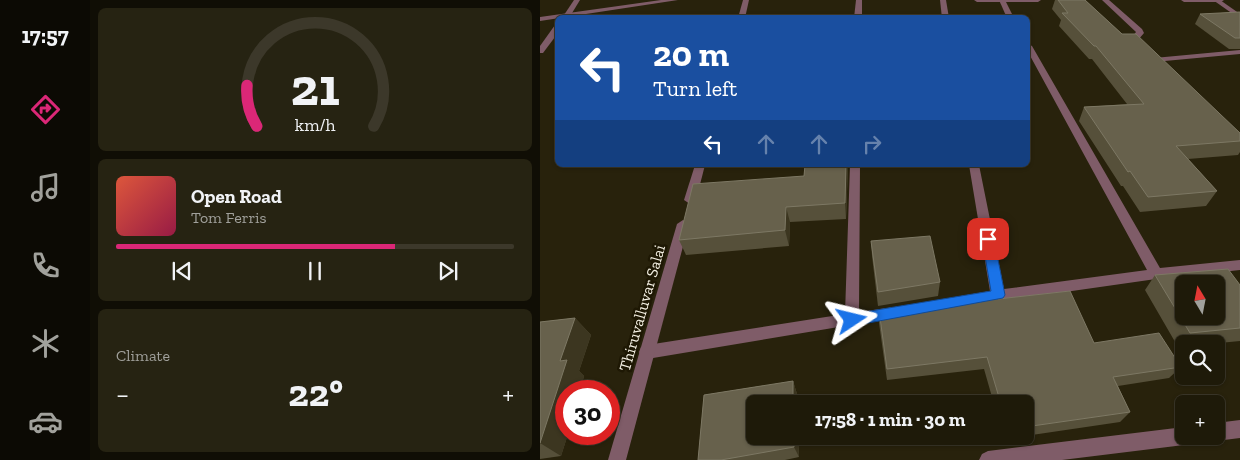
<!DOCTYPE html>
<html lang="en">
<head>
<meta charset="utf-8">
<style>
	body { margin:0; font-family:"Zilla Slab",serif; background:#262312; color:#f1f3f6; height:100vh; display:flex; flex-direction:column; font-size:19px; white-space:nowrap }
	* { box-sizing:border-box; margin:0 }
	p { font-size:16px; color:#a1a19c }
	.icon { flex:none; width:28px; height:28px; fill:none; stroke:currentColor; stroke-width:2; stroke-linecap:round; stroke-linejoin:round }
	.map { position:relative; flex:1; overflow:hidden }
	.details { display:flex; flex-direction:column; gap:8px; padding:8px; background:#100e05; width:450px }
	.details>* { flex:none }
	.top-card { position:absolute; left:15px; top:15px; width:475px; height:152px; border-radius:8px; box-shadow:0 1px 4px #0004,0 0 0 1px #3c382a; background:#1a4fa0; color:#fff; overflow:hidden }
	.needle { width:32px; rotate:350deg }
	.fabs { position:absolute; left:635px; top:275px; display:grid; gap:10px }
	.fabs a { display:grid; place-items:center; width:50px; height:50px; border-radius:8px; background:#1e1a09; box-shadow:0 1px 4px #0004,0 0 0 1px #3c382a; font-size:25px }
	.speed { position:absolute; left:15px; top:380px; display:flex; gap:10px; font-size:25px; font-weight:700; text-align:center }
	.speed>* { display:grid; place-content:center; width:65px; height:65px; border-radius:50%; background:#1e1a09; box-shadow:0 1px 4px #0004,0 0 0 1px #3c382a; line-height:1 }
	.speed .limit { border:8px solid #d22; background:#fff; color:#111 }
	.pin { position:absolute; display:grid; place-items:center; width:42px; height:42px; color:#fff; margin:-21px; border-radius:10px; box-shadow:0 2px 8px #0006 }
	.me { position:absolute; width:55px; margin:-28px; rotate:80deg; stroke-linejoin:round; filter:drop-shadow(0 0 4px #0008) }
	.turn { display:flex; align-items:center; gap:18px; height:105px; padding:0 15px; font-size:22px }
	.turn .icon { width:65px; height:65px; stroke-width:2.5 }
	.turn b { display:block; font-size:35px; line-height:42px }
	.lanes { display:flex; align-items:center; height:48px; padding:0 15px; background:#0003; justify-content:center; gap:25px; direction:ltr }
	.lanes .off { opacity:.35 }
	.big { font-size:38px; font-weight:700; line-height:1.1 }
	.details .widget { flex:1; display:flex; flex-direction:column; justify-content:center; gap:8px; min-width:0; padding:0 18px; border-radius:8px; background:#262312 }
	.details .dial { align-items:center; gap:0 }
	.dial svg { height:130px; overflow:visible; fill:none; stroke:#3c382a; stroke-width:7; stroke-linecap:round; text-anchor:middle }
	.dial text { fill:#f1f3f6; stroke:none }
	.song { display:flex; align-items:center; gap:15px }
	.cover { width:60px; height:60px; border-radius:8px; background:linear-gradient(135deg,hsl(10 70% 55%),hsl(340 70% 35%)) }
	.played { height:5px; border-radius:2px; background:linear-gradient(90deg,#db2777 70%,#3c382a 70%) }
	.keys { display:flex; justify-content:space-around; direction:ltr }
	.heat { display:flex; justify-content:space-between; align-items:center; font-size:28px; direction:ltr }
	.trip { position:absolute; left:206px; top:395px; width:288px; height:50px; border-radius:8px; background:#1e1a09; box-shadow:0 1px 4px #0004,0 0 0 1px #3c382a; font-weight:700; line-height:50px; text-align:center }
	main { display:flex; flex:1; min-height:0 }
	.menu { display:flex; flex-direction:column; width:90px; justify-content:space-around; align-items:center; background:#0c0a04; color:#a1a19c }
	.menu .icon { width:35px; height:35px }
	.menu .on { color:#db2777 }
	.menu b { font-size:22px; color:#f1f3f6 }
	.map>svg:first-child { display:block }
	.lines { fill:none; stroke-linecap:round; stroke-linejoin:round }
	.minor { fill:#7f5c68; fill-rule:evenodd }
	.tertiary { fill:#7f5c68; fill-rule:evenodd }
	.wall { fill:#56503a }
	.shaded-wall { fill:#3c3620 }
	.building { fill:#67614c; stroke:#7d7864; fill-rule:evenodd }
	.route { fill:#1a73e8; stroke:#114b97 }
	.labels { text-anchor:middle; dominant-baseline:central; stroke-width:5; stroke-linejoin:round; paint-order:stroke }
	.street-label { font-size:16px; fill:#f5f1e4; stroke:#1e1804 }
</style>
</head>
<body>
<main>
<nav class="menu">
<b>17:57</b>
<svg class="icon on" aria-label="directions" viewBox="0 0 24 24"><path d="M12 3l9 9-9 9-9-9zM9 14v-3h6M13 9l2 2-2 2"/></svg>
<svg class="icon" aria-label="music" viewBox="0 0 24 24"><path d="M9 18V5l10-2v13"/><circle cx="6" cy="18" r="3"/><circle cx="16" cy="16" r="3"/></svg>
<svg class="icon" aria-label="phone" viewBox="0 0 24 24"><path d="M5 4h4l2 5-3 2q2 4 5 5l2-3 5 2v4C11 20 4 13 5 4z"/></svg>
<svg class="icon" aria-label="climate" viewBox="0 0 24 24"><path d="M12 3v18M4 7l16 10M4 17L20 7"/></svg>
<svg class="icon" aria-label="car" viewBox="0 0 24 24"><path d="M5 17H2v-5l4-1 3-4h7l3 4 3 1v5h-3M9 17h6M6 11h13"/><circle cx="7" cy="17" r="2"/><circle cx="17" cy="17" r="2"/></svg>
</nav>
<section class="details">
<div class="widget dial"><svg viewBox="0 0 100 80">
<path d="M14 69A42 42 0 1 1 86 69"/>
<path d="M14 69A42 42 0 0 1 8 44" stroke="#db2777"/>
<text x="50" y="56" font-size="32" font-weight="700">21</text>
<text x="50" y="72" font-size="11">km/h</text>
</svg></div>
<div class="widget">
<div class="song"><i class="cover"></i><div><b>Open Road</b><p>Tom Ferris</p></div></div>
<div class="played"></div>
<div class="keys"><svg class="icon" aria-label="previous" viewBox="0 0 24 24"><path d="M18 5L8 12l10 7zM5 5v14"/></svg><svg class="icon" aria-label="pause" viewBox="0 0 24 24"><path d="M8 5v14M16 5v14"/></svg><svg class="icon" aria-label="next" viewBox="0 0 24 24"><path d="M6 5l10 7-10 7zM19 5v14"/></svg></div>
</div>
<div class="widget"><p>Climate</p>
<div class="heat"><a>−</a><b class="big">22°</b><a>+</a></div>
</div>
</section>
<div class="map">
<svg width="700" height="460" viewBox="0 0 700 460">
	<rect width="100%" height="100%" fill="#28220c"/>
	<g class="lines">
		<g class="minor">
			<polygon points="34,0 40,0 29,18 22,18"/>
			<polygon points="316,0 322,0 322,18 314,18"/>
			<polygon points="400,0 406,0 409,18 402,18"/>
			<polygon points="459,0 465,0 474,18 467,18"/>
			<polygon points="562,0 569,0 602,29 604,33 598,40 605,47 604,49 598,49 590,40 596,32"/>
			<polygon points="673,0 680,0 700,14 700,19"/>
			<polygon points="15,25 18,25 18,33 3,53 0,53 0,46"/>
			<polygon points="488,44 492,46 620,268 700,260 700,270 616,279 426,306 421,304 419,300 421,296 450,291 429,165 439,165 464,289 607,270 488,52"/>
			<polygon points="700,50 700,54 614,62 610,60 614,58"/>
			<polygon points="310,165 320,165 319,312 354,307 359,309 361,313 359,317 107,359 101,357 99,352 101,347 107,345 305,314"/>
			<polygon points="700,420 700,438 676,441 670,438 669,436 676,436 676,423"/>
			<polygon points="644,427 644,436 653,436 650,442 644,445 522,460 439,460 442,454 448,451"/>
		</g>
		<g class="tertiary">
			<polygon points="121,0 138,0 0,21 0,17"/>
			<polygon points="203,0 209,0 205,18 198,18"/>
			<polygon points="434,0 501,0 498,2 437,2"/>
			<polygon points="641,0 684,0 681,2 644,2"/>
			<polygon points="155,165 165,165 156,200 150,204 144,200"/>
			<polygon points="143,220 149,224 86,460 68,460 137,224"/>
		</g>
	</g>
	<g class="wall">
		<polygon points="515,0 545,0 582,34 700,133 700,152 698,155 648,159 677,191 666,206 600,212 583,186 581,186 539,121 544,107 587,104 552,59 549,59 519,26 521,20 512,9"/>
		<polygon points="700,12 700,49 689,49 655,24 660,14"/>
		<polygon points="265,165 308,165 306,219 250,222 249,246 146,255 139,240 264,176"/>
		<polygon points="331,241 400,282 398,296 338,306 332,256"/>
		<polygon points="615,275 700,285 700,341 669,344 644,344 644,346 638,347 605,290"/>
		<polygon points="458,299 554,343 641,367 629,378 578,386 590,412 580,422 485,436 485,404 454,404 444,369 347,380 339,323 339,310 404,302"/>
		<polygon points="35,318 51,335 39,371 44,376 40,391 26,391 26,434 28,434 21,456 0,459 0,322"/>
		<polygon points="253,381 257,394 257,404 215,404 215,436 258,436 259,457 245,460 158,460 164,395"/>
		<polygon points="463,436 482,436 464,439"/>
	</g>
	<g class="shaded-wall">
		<polygon points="306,165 308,165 306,219 305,203"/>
		<polygon points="246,207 250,222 249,246 245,230"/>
		<polygon points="35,318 51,335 39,371 44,376 40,391 26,391 26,434 28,434 21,456 0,443 20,361"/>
		<polygon points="253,381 257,394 257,404 253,404"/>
		<polygon points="254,436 258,436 259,457 254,447"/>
	</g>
	<g class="building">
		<polygon points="518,0 545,0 582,34 596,34 700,133 700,141 636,146 677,191 608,197 590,171 588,172 544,107 604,104 556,46 554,46 522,13 528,13"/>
		<polygon points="700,12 700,38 695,38 660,14"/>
		<polygon points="265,165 306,165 305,203 246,207 245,230 139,240 153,184 264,176"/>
		<polygon points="390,236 400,282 338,292 331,241"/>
		<path d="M688,269L700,285V328L650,333L615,275ZM644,284H676V316H644Z"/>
		<polygon points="530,291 554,343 619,333 641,367 573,377 590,412 485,427 485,404 461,404 447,357 347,369 339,310 403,300 404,302 456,296 458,299"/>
		<polygon points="35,318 20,361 27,360 0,443 0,322"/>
		<polygon points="253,381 253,404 215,404 215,436 254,436 254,447 181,460 158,460 164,395"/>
	</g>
	<polygon class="route" points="448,235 454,239 465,295 463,298 312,326 307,324 305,320 307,316 312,314 451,291 442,239"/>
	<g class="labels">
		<g class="street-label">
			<text transform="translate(102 308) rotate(-74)">Thiruvalluvar Salai</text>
		</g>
	</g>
</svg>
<div class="fabs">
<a><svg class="needle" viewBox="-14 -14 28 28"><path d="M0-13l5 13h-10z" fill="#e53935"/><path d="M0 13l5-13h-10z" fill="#a1a19c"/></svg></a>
<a><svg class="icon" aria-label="search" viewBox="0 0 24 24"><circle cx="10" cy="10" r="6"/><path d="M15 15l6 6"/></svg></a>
<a>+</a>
</div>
<div class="speed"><div class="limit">30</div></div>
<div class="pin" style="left:448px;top:239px;background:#d93025"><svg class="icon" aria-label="arrive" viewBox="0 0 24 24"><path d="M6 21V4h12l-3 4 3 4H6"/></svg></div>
<svg class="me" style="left:312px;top:320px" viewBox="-20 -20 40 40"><path d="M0-17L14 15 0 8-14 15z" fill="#1a73e8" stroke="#fff" stroke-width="4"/></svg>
<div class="trip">17:58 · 1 min · 30 m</div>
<div class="top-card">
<div class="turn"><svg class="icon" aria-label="left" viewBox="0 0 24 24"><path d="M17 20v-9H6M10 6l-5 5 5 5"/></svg><div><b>20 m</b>Turn left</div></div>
<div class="lanes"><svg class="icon" aria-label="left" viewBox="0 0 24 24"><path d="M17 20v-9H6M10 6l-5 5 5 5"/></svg><svg class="icon off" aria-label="ahead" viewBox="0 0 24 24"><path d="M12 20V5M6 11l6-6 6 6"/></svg><svg class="icon off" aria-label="ahead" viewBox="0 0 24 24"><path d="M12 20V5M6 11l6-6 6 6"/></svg><svg class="icon off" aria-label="right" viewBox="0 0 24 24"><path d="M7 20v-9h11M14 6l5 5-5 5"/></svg></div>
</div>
</div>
</main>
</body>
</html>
